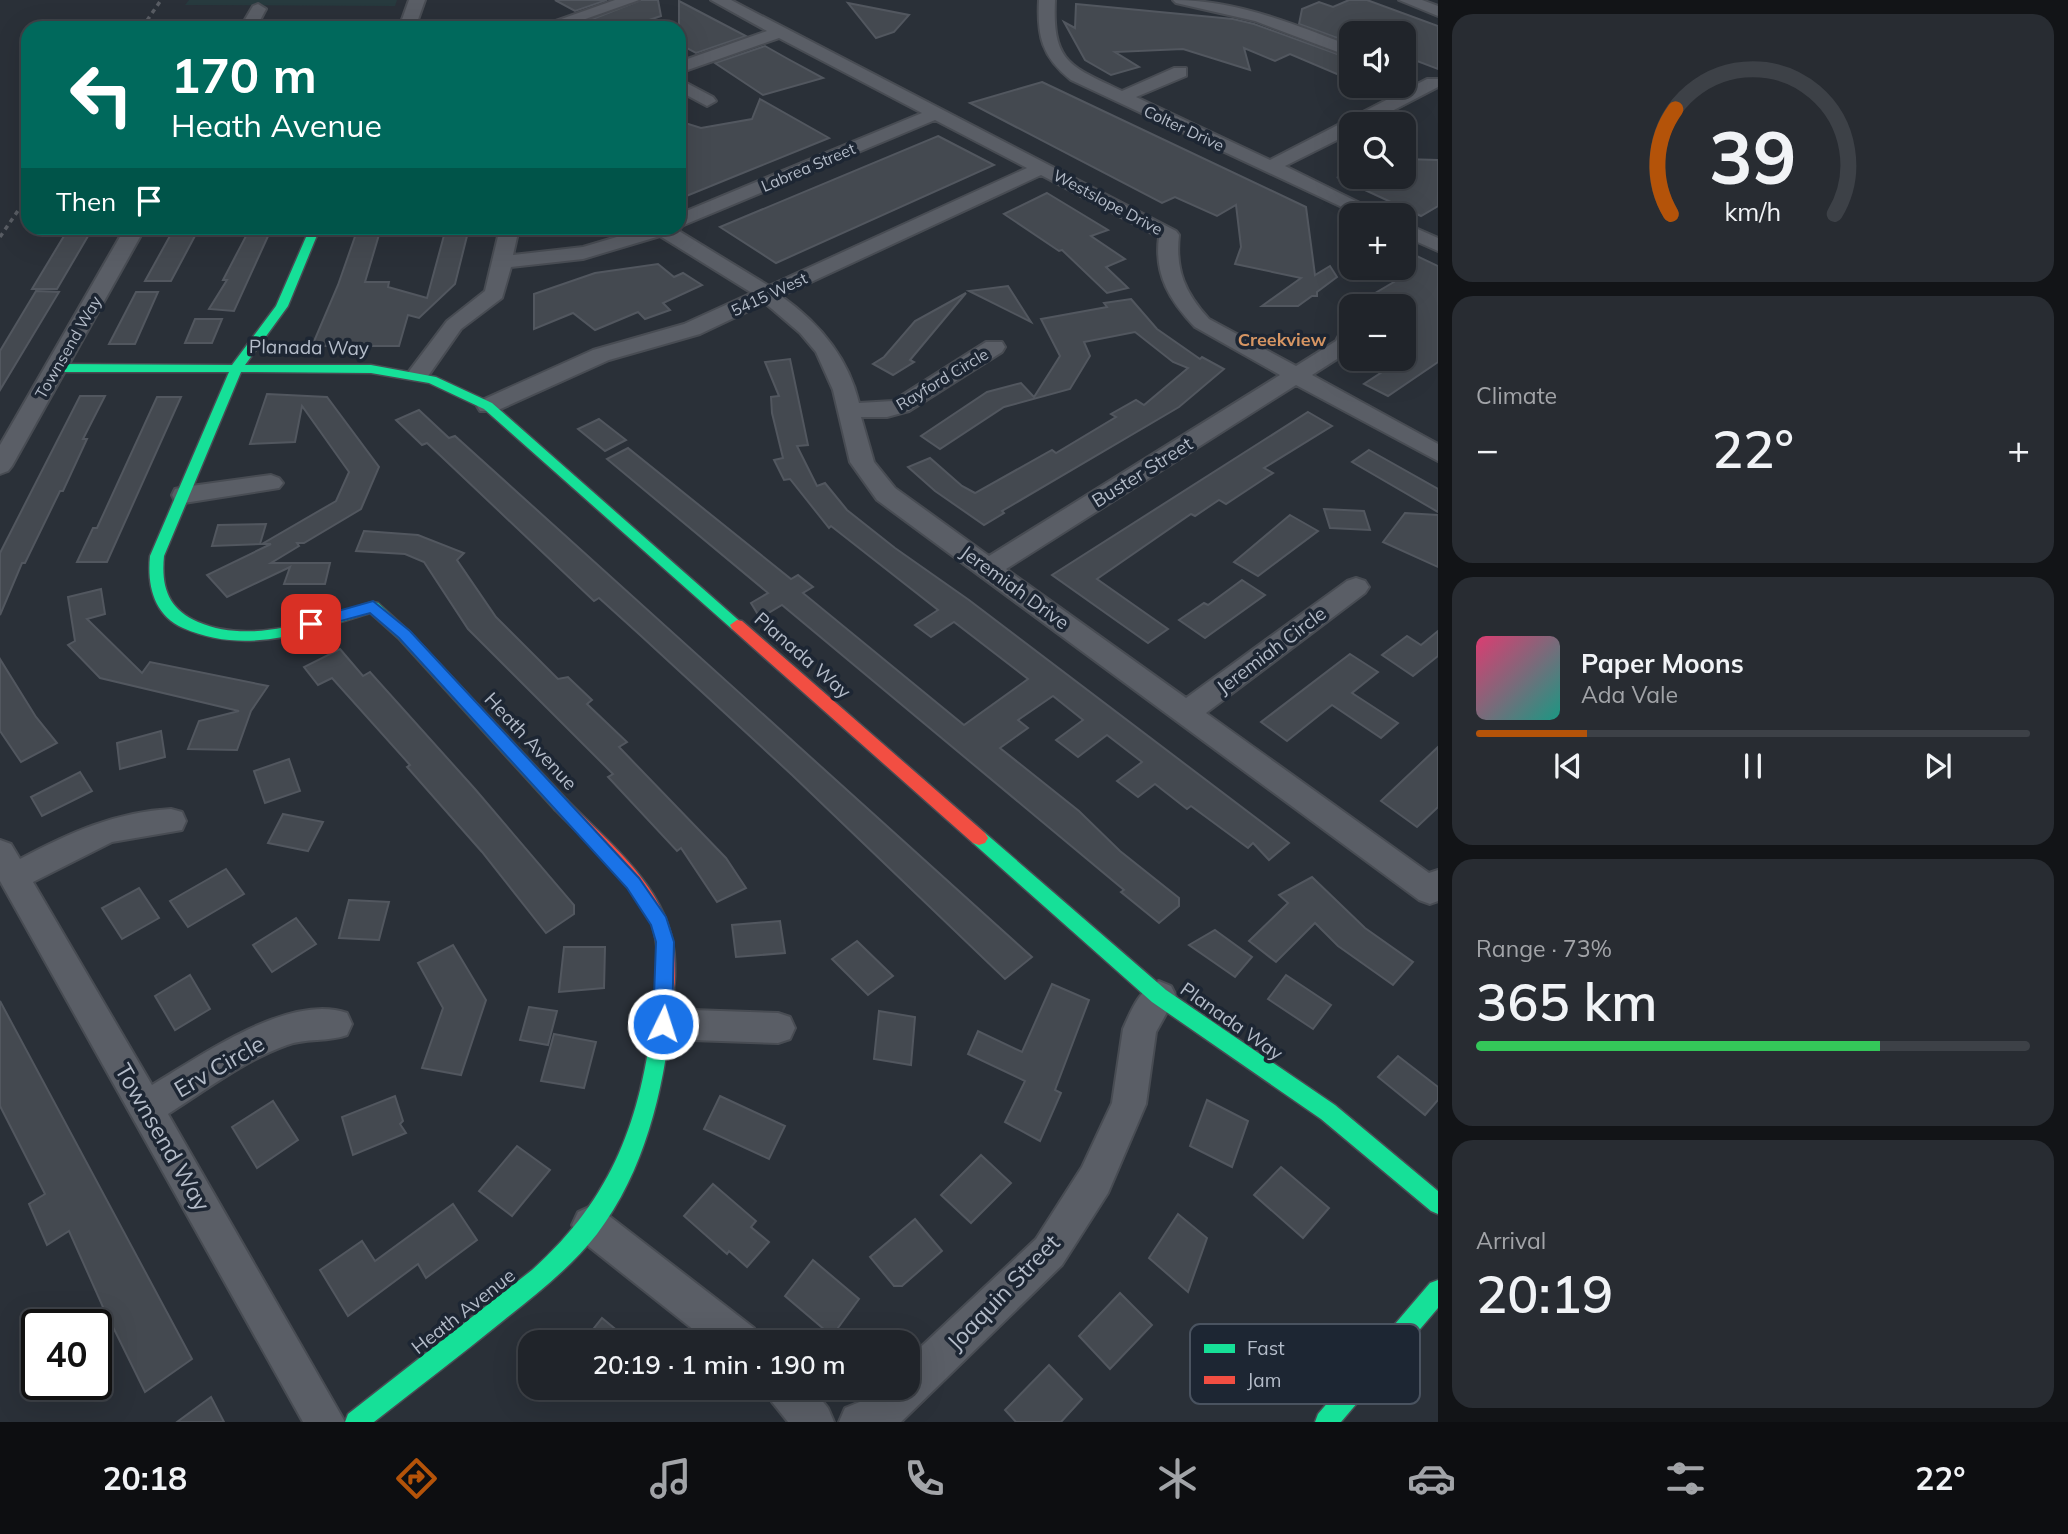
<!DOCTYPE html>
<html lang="en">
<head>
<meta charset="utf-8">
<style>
	body { margin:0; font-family:Mulish,sans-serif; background:#282c32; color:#f1f3f6; height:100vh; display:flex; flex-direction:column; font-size:26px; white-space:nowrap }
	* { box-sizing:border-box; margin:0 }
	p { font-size:23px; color:#a2a4a8 }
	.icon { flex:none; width:38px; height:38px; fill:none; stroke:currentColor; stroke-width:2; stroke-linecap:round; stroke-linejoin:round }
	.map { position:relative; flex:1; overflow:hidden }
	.side { display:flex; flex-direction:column; gap:14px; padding:14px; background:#121417; width:630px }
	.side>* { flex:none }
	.top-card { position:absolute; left:21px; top:21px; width:665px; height:214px; border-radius:21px; box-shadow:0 7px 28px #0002,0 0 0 2px #3d4147; background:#00695c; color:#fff; overflow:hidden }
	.fabs { position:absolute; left:1339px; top:21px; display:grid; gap:14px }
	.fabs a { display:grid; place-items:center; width:77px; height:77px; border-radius:14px; background:#20242a; box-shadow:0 7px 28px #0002,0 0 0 2px #3d4147; font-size:35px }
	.speed { position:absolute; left:21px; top:1309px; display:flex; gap:14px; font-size:35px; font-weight:700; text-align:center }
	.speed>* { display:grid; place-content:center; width:91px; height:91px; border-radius:50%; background:#20242a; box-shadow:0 7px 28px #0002,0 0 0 2px #3d4147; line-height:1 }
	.speed .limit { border:4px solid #111; border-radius:10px; background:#fff; color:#111 }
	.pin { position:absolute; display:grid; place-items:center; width:60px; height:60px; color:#fff; margin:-30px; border-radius:14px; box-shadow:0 4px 10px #0006 }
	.me { position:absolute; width:77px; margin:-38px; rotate:4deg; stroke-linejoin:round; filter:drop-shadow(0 0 5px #0008) }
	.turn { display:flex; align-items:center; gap:24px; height:147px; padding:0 35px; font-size:32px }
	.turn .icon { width:91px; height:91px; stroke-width:2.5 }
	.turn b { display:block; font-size:49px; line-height:60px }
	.then { display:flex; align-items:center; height:66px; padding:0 35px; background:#0003; gap:14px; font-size:26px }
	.big { font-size:52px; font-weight:600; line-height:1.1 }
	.side .tile { flex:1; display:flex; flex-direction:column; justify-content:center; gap:10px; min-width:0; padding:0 24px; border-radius:21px; background:#282c32 }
	.side .dial { align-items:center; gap:0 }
	.dial svg { height:182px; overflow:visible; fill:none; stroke:#3d4147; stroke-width:7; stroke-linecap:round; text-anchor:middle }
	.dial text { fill:#f1f3f6; stroke:none }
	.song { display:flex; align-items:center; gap:21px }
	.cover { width:84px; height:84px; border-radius:10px; background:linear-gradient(135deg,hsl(340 70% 55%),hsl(170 70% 35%)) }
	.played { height:7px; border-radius:4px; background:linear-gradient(90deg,#b45309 20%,#3d4147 20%) }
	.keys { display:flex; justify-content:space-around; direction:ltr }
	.heat { display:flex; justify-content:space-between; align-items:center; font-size:38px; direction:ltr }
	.charge { height:10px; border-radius:5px; background:linear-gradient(90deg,#34c759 73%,#3d4147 0) }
	.trip { position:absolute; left:518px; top:1330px; width:402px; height:70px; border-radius:21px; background:#20242a; box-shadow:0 7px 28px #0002,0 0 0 2px #3d4147; font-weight:600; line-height:70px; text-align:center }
	.dock { display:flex; height:112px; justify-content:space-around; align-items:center; background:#0d0e11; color:#a2a4a8 }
	.dock .icon { width:49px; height:49px }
	.dock .on { color:#b45309 }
	.dock b { font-size:32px; color:#f1f3f6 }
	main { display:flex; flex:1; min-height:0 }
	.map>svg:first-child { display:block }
	.green { fill:#273a3e }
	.building { fill:#444950; stroke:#52575f; stroke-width:2 }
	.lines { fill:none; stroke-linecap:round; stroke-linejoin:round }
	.street-casing { stroke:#484c53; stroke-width:4 }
	.fast-casing { stroke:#484c53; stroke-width:3 }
	.jam-casing { stroke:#484c53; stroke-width:3 }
	.street { fill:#5a5e66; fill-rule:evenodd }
	.fast { fill:#16e098; fill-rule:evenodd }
	.jam { fill:#f24e42; fill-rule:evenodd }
	.rail { stroke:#595d64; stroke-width:3.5; stroke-dasharray:4.5 4.5; stroke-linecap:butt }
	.route { fill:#1a73e8; stroke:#114b97; stroke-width:2 }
	.labels { text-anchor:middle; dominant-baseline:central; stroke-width:7; stroke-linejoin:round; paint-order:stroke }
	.far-street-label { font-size:16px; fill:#b4bcc9; stroke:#1d2633 }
	.far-neighbourhood-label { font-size:18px; font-weight:bold; fill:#d59563; stroke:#1d2633 }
	.street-label { font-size:19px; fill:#b4bcc9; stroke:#1d2633 }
	.near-street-label { font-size:23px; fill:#b4bcc9; stroke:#1d2633 }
	.key { fill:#1d2633; stroke:#4a5360; stroke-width:2 }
	.key-label { font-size:19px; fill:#b4bcc9 }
</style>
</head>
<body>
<main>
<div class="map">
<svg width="1438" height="1422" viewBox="0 0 1438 1422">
	<rect width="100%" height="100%" fill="#2a3038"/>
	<polygon class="green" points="189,0 397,0 395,6 185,5"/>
	<g class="building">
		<polygon points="555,0 607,0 575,11"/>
		<polygon points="641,0 658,0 661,16 625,28 603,28 590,20"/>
		<polygon points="1349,0 1367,0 1438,26 1438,69 1404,56 1404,33 1351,33 1351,43 1299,24 1302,9 1319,2 1333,7"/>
		<polygon points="679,1 721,23 746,36 696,53 679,44"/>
		<polygon points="848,3 909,15 894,32 876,38"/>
		<polygon points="1076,4 1233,19 1254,24 1351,59 1351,80 1290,54 1275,61 1244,48 1250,70 1183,49 1115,52 1139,67 1111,75 1085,60 1064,22 1075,28"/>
		<polygon points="765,46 788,59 823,78 763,95 715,63"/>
		<polygon points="1042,82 1306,207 1315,275 1330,266 1337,277 1317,292 1317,296 1312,296 1298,306 1262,306 1301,278 1235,264 1241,247 1236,205 1217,216 1175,197 1162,203 970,103"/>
		<polygon points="760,99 829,138 679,199 679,121 701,128 752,119"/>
		<polygon points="938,136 994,165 776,263 720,227"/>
		<polygon points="1404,159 1438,160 1438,206 1421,216 1337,177 1404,177"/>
		<polygon points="1047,193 1108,230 1091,236 1125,259 1106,267 1128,288 1107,293 1062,250 1059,251 1004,214"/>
		<polygon points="358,228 381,228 365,282 389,282 388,287 427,298 446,228 469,228 455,284 419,318 408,315 399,346 312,346 338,285"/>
		<polygon points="67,231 91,231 57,289 32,289"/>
		<polygon points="255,232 269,234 234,311 209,309 227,280 223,280 247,234"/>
		<polygon points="171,234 196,234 171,281 145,281"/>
		<polygon points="1404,250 1438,266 1438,362 1388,396 1364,384 1417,349 1417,320 1404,313 1404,306 1394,306 1372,295 1404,276"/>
		<polygon points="658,264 674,277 683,273 702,285 663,303 670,310 645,319 638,312 595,330 573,313 534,329 534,294 595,273"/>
		<polygon points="1008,286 1031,322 969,291"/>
		<polygon points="36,291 59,292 0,390 0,351"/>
		<polygon points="136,292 158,292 135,344 109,344"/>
		<polygon points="966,293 910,360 914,362 893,375 873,364 884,357 915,321"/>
		<polygon points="1131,299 1157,329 1200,359 1202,357 1224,369 1179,407 1002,511 1004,513 984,525 935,491 908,467 930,458 962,486 975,493 1052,450 1056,453 1116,417 1111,414 1136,400 1144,405 1188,368 1173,362 1135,332 1084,342 1090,356 1070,389 1004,407 940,449 921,436 987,392 1021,383 1034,397 1060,356 1041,319 1107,307 1104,303"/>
		<polygon points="195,319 222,319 212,343 185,343"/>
		<polygon points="790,359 808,445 797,446 817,486 825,483 847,510 895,548 969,600 1289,843 1269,860 1253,843 1248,848 1191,806 1187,809 1155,784 1138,797 1117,781 1142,762 1107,735 1078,757 1056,740 1083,720 1053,696 1018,720 1028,728 1000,748 1079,811 1120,851 1179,898 1179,906 1159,923 1121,892 1124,890 782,605 760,618 751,603 768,593 607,459 628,448 791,579 798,575 813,587 803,593 964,725 1028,679 954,622 931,637 915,625 938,610 831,526 829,528 790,479 784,480 774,460 783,458 772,413 771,397 779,396 765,362"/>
		<polygon points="267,394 327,397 379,467 361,509 304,543 297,543 299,546 271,563 330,563 325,584 284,584 290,567 227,597 207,575 271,544 262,544 336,501 349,472 302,406 295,442 250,444"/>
		<polygon points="80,396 105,396 83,439 87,439 63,491 60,491 25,563 22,563 0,615 0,553"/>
		<polygon points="157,397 181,397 107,562 77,562 93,528 97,528"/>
		<polygon points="419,410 449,438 455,436 1032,957 1005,979 792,775 640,635 599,598 594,601 427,443 422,445 396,420"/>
		<polygon points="1308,412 1332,426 1264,468 1273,473 1226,504 1219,500 1195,516 1191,514 1097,579 1168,629 1148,643 1052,575"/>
		<polygon points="599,419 626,440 605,451 578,429"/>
		<polygon points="1369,450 1438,489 1438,512 1352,462"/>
		<polygon points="1324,509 1364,511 1370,530 1330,528"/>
		<polygon points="1405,513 1438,515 1438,567 1383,542"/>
		<polygon points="1290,515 1318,531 1258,576 1234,562"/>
		<polygon points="266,524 260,544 212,546 218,525"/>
		<polygon points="364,531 418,535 464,553 457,560 496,617 558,679 568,677 592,700 587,704 627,742 619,747 726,858 746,888 717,902 681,848 677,851 608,777 613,774 468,629 424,562 405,554 356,551"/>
		<polygon points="1242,580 1265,595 1205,638 1179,620 1204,603 1208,605"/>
		<polygon points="101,589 105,614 87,619 142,673 150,662 268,686 251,711 237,750 188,749 199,721 239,711 100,678 68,645 75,641 68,597"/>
		<polygon points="1438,631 1438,656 1413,676 1382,655 1407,636 1421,645"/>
		<polygon points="340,649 363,676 370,672 475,789 574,905 574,914 546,933 482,852 407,767 410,765 332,678 318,685 304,667"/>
		<polygon points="1350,654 1378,672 1352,693 1398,723 1381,738 1332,705 1287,741 1261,722"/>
		<polygon points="0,659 36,717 57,743 21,762 0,731"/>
		<polygon points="161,731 165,757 120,769 117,743"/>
		<polygon points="1438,747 1438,807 1417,827 1381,801"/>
		<polygon points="289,759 300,791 265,803 254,771"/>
		<polygon points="80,772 92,791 42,816 31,797"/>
		<polygon points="283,814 323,822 308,851 268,843"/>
		<polygon points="226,869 244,894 188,927 170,901"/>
		<polygon points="1312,877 1365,928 1413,962 1393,985 1338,946 1315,923 1276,962 1249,941 1288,903 1279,895"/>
		<polygon points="139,888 159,918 122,939 102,908"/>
		<polygon points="349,900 389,902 379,940 339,938"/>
		<polygon points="296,918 316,944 272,972 253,945"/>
		<polygon points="780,921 785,953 736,957 732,925"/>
		<polygon points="1215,930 1252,957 1235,977 1189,945"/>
		<polygon points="857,941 893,976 868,995 832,959"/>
		<polygon points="453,945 486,1000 461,1075 422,1068 443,1008 418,963"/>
		<polygon points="564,947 605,947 604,988 559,992"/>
		<polygon points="190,975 210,1009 175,1030 155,996"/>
		<polygon points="1286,975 1331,1005 1313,1029 1268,999"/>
		<polygon points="1052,984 1089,1000 1055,1090 1061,1093 1040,1141 1005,1122 1025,1081 968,1054 978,1031 1022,1052"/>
		<polygon points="0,1001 192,1359 145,1392 112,1325 99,1334 90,1315 103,1307 69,1231 47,1245 29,1204 45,1194 0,1106"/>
		<polygon points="529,1007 557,1011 548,1045 520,1040"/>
		<polygon points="879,1011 915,1017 911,1065 874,1059"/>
		<polygon points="554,1034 596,1042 584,1088 541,1081"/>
		<polygon points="1398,1056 1438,1087 1438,1100 1425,1115 1378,1077"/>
		<polygon points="395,1096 403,1121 400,1124 406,1133 353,1155 342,1117"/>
		<polygon points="720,1096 785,1126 769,1159 704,1129"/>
		<polygon points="1207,1100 1248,1121 1232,1167 1190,1146"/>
		<polygon points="273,1101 298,1140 257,1168 232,1127"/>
		<polygon points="517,1146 550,1170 512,1216 479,1191"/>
		<polygon points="981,1155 1011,1183 971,1223 941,1195"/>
		<polygon points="1281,1167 1329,1208 1303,1238 1254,1195"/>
		<polygon points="713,1184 756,1221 751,1227 769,1242 747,1267 729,1251 727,1254 684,1216"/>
		<polygon points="453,1204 477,1240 426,1278 418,1264 348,1316 320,1270 362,1241 375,1261"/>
		<polygon points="1178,1214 1207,1238 1188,1292 1149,1258"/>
		<polygon points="915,1219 942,1251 902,1286 894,1286 870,1257"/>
		<polygon points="813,1260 859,1299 832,1336 785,1296"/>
		<polygon points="1120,1293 1152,1325 1110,1369 1079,1336"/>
		<polygon points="602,1318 631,1342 583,1342"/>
		<polygon points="1049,1365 1082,1399 1061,1422 1016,1422 1005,1410"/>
		<polygon points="211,1397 224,1422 177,1422"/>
	</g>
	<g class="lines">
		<g class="street-casing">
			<g id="street">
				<polygon points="409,0 425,0 415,28 399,28"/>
				<polygon points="615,0 639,0 560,28 536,28"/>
				<path d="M711,0H731L1176,231L1179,235C1175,270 1185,293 1209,319L1296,366L1336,341L1343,328L1351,327V350L1312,375L1438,444V461L1296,385L1006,569L1186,698L1347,581L1356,578L1365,581L1369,587L1365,593L1206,713L1429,873L1438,870V901L1430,904L1419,900L877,500L850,462L833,390L816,352L800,333L765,303L700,334L609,360L496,411H480L477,406L480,401L593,350L684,324L752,293L660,236L583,259L511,267L502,298L461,329L426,379H410L407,374L447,321L485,291L500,228H519L513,255L583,247L647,228H674L769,286L1027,168L935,120L679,227V214L922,113L779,38L679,73V62L767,31ZM1041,175L1159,237C1154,275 1170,301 1195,327L1280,375L989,556L895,488L874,462L861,417H887L909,411L1002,352L1005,347L1002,342H986L893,401L859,403C848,357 819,323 781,296Z"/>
				<path d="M1039,0H1055C1052,63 1070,66 1122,91L1174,68H1186V76L1136,97L1270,160L1427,79H1438V87L1367,124H1351V133L1285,166L1384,215H1359L1071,80C1042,57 1037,36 1039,0Z"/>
				<path d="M1173,0C1237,0 1293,24 1351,46V57L1255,21L1176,3Z"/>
				<polygon points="1399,0 1422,0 1438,6 1438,16"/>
				<polygon points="258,4 266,9 256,28 240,28 253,6"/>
				<polygon points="679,79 713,97 716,101 707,106 679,91"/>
				<polygon points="1404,223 1438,238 1438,251 1404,236"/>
				<polygon points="125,228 145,228 12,466 8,471 0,474 0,445"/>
				<polygon points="271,475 279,478 283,483 279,488 184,503 175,501 172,495 175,489 184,487"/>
				<path d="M171,809L182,812L186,821L182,830L112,842L33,882L152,1085C199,1057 290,992 347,1013L352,1024L347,1035C328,1042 306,1038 287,1045C245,1060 206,1090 168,1114L345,1422H303L0,881V840L11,844L20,859C69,833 115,812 171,809Z"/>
				<path d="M1159,981L1171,986L1176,996L1156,1032L1146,1104L1108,1193L1062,1265L901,1422H839L845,1408L867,1399L878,1388H908V1359L1036,1239L1082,1167L1112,1103L1123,1029C1131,1011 1140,988 1159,981Z"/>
				<polygon points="663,1009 778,1013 790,1017 795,1028 790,1039 778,1043 663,1039 651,1035 646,1024 651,1013"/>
				<polygon points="591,1206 604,1212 754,1328 759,1342 709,1342 578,1238 572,1225 578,1212"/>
				<polygon points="766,1388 812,1388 828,1408 834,1422 788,1422 772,1402"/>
			</g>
		</g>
		<g class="fast-casing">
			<g id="fast">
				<path d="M310,228H320L288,306L245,365H371L436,377L492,403L744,625L737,630L732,629L484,409L429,383L371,373L241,372L164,556C161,587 168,609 198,622C254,646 319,618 373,602L378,603L409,631L567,800L569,805L567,810H555L399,639L370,613C308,632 246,656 183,628C154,615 147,586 150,556L229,372H56L50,368L56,364L232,365L276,306Z"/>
				<polygon points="979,831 985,833 1166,990 1335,1105 1438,1191 1438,1214 1431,1211 1321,1119 1152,1002 973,843 970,838 973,833"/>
				<path d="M665,981L672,983L674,989C667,1074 650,1164 597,1234C571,1267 537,1294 504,1320C461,1355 417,1388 374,1422H345L348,1414L532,1270C621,1191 645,1104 656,989L658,983Z"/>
				<polygon points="1438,1280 1438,1308 1341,1422 1315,1422 1318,1414 1430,1283"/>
			</g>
		</g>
		<g class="jam-casing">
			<g id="jam">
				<polygon points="737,620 742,621 985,833 988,838 985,843 979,845 973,843 732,629 730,625"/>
				<path d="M561,798L567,800C612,846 674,893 675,963C675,973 676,985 672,995L665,997L658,995L656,989C657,968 659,945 652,925C638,886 584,840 555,810L553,805L555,800Z"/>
			</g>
		</g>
		<use href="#street" class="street"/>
		<use href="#fast" class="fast"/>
		<use href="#jam" class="jam"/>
		<g class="rail">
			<polyline points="142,28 161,0"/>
			<polyline points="0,237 28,196"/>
		</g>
	</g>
	<polygon class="route" points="373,601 410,631 639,878 666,917 674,942 672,1024 670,1030 663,1033 656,1030 653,1024 656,942 651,925 627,888 399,638 370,613 311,629 303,624 306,620"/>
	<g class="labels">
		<g class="far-street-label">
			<text transform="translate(1184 128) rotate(25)">Colter Drive</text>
			<text transform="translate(808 167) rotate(-23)">Labrea Street</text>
			<text transform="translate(1108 202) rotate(28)">Westslope Drive</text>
			<text transform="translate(769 294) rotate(-25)">5415 West</text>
			<text transform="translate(68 347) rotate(-60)">Townsend Way</text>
			<text transform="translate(942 379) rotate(-31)">Rayford Circle</text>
		</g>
		<g class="far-neighbourhood-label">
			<text x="1282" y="339">Creekview</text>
		</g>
		<g class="street-label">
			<text transform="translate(309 347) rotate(1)">Planada Way</text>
			<text transform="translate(1142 472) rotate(-32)">Buster Street</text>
			<text transform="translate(1015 587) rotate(36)">Jeremiah Drive</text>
			<text transform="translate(1271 650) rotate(-37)">Jeremiah Circle</text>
			<text transform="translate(803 655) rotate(41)">Planada Way</text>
			<text transform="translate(531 741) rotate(47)">Heath Avenue</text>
			<text transform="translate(1232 1021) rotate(35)">Planada Way</text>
			<text transform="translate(463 1311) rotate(-38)">Heath Avenue</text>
		</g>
		<g class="near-street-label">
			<text transform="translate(219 1066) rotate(-30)">Erv Circle</text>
			<text transform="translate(163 1137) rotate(60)">Townsend Way</text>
			<text transform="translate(1003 1292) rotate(-46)">Joaquin Street</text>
		</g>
	</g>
	<rect x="1190" y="1324" width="230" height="80" rx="10" class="key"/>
	<rect x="1204" y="1344" width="31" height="9" fill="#16e098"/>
	<rect x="1204" y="1376" width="31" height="8" fill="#f24e42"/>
	<g class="key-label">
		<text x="1247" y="1355">Fast</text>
		<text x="1247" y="1387">Jam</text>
	</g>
</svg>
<div class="fabs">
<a><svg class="icon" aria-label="sound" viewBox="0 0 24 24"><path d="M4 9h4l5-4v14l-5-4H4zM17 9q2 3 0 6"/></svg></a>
<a><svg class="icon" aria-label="search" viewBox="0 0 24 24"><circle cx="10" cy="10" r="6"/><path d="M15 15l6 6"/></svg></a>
<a>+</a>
<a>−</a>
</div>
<div class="speed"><div class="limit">40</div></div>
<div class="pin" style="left:311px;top:624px;background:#d93025"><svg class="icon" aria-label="arrive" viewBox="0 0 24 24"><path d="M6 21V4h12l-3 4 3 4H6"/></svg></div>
<svg class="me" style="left:663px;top:1024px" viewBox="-20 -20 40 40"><circle r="17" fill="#1a73e8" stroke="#fff" stroke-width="3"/><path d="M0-11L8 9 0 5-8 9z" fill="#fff"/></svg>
<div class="trip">20:19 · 1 min · 190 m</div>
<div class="top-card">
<div class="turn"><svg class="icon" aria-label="left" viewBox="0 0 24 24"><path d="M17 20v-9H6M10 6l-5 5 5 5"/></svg><div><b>170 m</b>Heath Avenue</div></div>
<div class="then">Then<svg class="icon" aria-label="arrive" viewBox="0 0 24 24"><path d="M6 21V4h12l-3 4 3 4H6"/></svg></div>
</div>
</div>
<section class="side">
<div class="tile dial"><svg viewBox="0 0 100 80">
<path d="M14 69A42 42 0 1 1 86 69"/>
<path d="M14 69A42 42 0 0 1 16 23" stroke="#b45309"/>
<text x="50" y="56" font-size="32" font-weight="700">39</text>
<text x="50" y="72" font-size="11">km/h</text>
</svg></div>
<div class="tile"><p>Climate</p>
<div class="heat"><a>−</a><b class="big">22°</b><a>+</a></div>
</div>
<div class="tile">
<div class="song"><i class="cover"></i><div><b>Paper Moons</b><p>Ada Vale</p></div></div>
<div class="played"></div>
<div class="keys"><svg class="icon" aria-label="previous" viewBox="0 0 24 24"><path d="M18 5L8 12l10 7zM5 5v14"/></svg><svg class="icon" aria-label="pause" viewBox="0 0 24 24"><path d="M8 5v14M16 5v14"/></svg><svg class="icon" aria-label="next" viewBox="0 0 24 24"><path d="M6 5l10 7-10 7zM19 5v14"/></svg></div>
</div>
<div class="tile"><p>Range · 73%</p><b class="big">365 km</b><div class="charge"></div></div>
<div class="tile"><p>Arrival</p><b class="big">20:19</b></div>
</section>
</main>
<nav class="dock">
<b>20:18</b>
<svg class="icon on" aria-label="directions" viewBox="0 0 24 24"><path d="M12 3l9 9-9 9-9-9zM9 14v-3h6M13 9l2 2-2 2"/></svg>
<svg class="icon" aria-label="music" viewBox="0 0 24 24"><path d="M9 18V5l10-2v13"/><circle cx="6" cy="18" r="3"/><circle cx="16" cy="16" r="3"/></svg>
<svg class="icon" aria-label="phone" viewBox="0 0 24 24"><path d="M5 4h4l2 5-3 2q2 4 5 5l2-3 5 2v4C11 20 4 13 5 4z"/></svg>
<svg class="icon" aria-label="climate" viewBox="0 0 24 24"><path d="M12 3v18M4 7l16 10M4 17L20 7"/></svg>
<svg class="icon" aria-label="car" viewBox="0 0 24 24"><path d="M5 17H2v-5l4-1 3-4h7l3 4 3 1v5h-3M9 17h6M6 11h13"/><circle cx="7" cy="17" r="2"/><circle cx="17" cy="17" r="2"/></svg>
<svg class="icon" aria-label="filters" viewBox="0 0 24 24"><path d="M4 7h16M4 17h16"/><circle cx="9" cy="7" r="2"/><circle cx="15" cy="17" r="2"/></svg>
<b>22°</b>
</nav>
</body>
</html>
